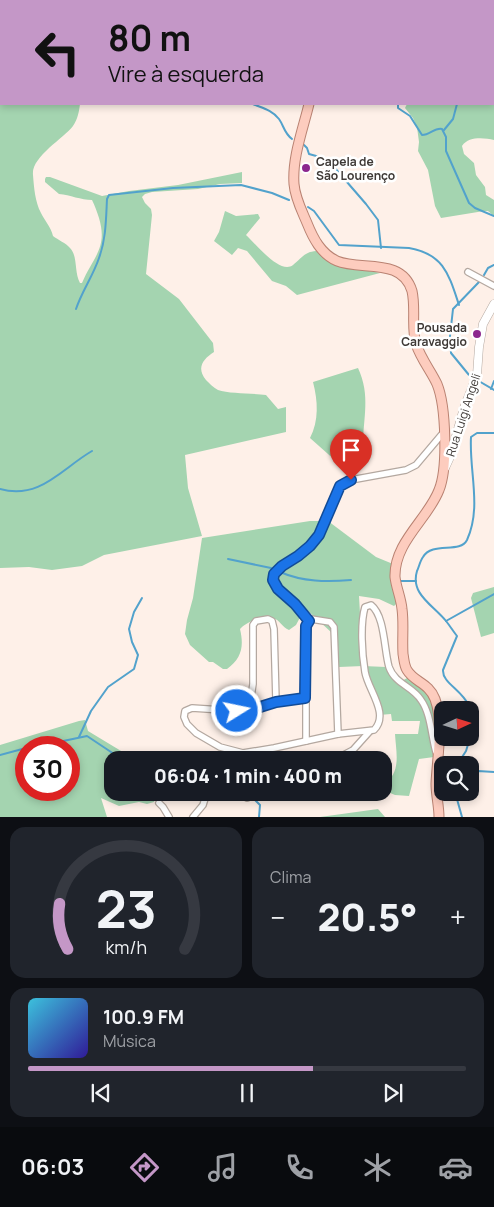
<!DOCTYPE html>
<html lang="pt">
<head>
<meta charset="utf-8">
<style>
	body { margin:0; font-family:Manrope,sans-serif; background:#20242c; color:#f1f3f6; height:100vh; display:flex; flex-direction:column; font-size:19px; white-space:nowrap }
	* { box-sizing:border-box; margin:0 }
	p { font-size:16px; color:#9ea1a6 }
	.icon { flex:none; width:28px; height:28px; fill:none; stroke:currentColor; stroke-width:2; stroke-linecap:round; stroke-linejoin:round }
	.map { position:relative; height:817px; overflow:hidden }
	.details { display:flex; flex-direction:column; gap:10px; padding:10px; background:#0d0f14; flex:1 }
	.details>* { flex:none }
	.banner { position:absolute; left:0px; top:0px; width:495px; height:105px; box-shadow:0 2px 8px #0003; background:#c497c7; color:#111; overflow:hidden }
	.needle { width:32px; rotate:86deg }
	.buttons { position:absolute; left:434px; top:701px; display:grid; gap:10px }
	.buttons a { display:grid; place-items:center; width:45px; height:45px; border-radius:10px; background:#171b24; box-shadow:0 2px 8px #0003; font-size:25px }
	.speed { position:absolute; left:15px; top:736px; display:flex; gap:10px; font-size:25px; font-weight:700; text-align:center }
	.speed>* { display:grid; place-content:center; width:65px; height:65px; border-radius:50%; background:#171b24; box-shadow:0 2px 8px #0003; line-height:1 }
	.speed .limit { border:8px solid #d22; background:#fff; color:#111 }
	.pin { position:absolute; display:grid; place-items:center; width:42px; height:42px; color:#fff; margin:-51px -21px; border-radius:50% 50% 50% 0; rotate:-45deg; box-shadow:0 0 5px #0007 }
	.pin .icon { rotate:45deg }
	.me { position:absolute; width:55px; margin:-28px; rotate:80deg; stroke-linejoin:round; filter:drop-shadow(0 0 4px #0008) }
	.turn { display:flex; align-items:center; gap:18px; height:105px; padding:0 25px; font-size:22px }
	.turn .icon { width:65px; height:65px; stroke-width:2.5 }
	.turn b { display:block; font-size:35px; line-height:42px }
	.big { font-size:38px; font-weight:800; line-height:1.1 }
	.details .tile { flex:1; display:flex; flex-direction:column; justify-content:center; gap:8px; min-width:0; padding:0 18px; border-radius:15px; background:#20242c }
	.details .dial { align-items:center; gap:0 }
	.dial svg { height:130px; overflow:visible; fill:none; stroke:#363941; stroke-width:7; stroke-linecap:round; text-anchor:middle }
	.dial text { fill:#f1f3f6; stroke:none }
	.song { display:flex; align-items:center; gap:15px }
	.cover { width:60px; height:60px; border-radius:8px; background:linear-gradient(135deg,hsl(190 70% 55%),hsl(250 70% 35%)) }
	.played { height:5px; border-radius:2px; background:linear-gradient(90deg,#c497c7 65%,#363941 65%) }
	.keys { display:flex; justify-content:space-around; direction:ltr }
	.heat { display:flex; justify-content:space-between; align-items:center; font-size:28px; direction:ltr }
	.details .tiles { flex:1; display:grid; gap:10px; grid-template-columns:1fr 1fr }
	.tile:last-child { grid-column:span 2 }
	.trip { position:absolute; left:104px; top:751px; width:288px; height:50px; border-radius:15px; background:#171b24; box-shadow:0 2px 8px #0003; font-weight:800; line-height:50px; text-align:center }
	.dock { display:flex; height:80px; justify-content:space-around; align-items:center; background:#090b0e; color:#9ea1a6 }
	.dock .icon { width:35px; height:35px }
	.dock .on { color:#c497c7 }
	.dock b { font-size:22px; color:#f1f3f6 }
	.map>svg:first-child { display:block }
	.green { fill:#a4d4b0; fill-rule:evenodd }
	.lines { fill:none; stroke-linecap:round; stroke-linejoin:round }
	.stream { stroke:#52a2cc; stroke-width:2 }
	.street-casing { stroke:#b4a8a0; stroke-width:8 }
	.secondary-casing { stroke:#b4a8a0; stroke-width:9 }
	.primary-casing { stroke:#b98272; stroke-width:11 }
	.street { stroke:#fff; stroke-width:5.5 }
	.secondary { stroke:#fff; stroke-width:8 }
	.primary { stroke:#fdccbe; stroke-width:9 }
	.route-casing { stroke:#114b97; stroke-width:12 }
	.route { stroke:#1a73e8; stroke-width:9 }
	.poi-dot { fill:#8c278e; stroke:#fff; stroke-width:2 }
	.labels { text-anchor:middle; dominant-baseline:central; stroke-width:5; stroke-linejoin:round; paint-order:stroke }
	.poi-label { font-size:12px; font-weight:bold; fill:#3e3936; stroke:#fff; text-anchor:start }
	.street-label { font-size:12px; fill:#3e3936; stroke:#fff }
</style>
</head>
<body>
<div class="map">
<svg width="494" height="817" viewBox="0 0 494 817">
	<rect width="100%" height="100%" fill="#fef0e8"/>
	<g class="green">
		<path d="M0,0H214L1,1V104H80C79,111 78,119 73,126C63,139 31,157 33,175C34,187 35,202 41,213C45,221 51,227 53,236C58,240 66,243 70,248C78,256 74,272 80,283H82C93,257 108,248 99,218C97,212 95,206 92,200C81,200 70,195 59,194L45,182V179L46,177H50L102,196L129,191L178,185L242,172V183L220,184L198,189L152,192L145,194L142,197L145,203L151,209L152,215L146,274L179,299L213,343L214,352C203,359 196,368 206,380C209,383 214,388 218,390C229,394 253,393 266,395L278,409L286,407V432L185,455L188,488L202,536L104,555L82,566L52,570L29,567L0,568Z"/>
		<path d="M456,0H494V140C484,138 469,136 462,146L464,154L474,163L476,175L485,187L486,195L494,200V216L488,211H484L441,218L435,206L428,170L418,151L419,142L417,127L413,118L405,108L407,104H494V1H455Z"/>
		<path d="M225,211L236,216L258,214L260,218L246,235C256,244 280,275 293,265C302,258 304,252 316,251C339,272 352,267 380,273L297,295L286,286L272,281L247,251L238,248L232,255L214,241L219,232Z"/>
		<path d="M358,368C371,396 363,418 363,446L356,448L357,451L337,462L310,438C319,421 318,401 313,382Z"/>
		<path d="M310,521H328L376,557L393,564L397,603L394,606L379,599L359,596L363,666L386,667L397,684L407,678C414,683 424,688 429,695C442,711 436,738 434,757L419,759L409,796L395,795L383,790V784C402,774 396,752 395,734H418L420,721H392L391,714L379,715L366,683L363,666L339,667L338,644L332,633L305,608L296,625L289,630C282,627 280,620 273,618C264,614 246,622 240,629C244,646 242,658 227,669H223L213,662H209L190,645L185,634L187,620L193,598L202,538Z"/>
		<polygon points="494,587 494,633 481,637 471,598 473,593"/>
		<path d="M85,720L88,731L136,760H112V792L157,793L154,802L147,804L139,802L119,806L101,798L107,817H0V745L79,721ZM26,748H69V790H26Z"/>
		<polygon points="154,753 154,754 183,760 150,760"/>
		<polygon points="378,809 385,817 320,817"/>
	</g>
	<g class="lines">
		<g class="stream">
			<polyline points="28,0 29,1"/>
			<polyline points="393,1 393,0"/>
			<polyline points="490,1 490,0"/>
			<path d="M253,104C262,108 272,110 279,119C284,126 284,133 292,139"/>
			<path d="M398,104V108L410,116L422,135C430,135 435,127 442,129L446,137V151L469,203L475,208L494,216"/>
			<polyline points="444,130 453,119 457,104"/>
			<polyline points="304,145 307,148 309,154 327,159 366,204 378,220 381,248"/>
			<path d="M308,207L314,211L339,245L409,248C444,254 449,275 459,305"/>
			<polyline points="484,275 488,268 494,265"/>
			<path d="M76,309C82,291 93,276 99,258C106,239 106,219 107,199L109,195L173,188L241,185L272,193L289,200"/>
			<polyline points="473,377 469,375 451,353 450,336 453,309 479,282"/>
			<polyline points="477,380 494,390"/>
			<polyline points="491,389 494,381"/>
			<path d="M0,489C40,500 61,469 92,451"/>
			<polyline points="228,559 271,568"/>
			<path d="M280,572C303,582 327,582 351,580"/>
			<polyline points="401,581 416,581"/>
			<polyline points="446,621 494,594"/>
			<path d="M470,736C482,693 442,689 443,670L457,636C453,631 450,626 446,621C433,605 410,594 417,571C419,567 420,561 423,557C432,541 460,554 467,540C482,507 469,472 471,437L477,433H494"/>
			<polyline points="79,737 91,711 108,687 134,669 138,655 132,642 129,629 134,612 142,598"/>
			<polyline points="30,748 87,736 123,760"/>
			<polyline points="0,755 26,748"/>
			<polyline points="186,760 193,759 198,760"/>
			<polyline points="457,765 466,751 470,738"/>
			<polyline points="470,773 478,771 494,772"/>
			<polyline points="245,792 247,794"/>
			<polyline points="455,792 462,817"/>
			<polyline points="441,793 456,794"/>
			<polyline points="255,800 260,805 259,817"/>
		</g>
		<g class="street-casing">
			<g id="street">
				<polyline points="468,272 494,286"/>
				<polyline points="309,621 295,604 275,586 273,574 276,570 298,556 319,535 341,486 351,480 406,470 416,465 443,433"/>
				<path d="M305,698L276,701L260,707L237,711L192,708L185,711L184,717L187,724L196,733L220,747L243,753L274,748L338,734L374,730C390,714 368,690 365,672C362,654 360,624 365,607L371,605C385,616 384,650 389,667C395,684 412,686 421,700C431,714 431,735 436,752"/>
				<polyline points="249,710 253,684 253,625 256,621 268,619 272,621 274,629 276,701"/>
				<polyline points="306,741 306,626 311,619 330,622 334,627 338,734"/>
				<polyline points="334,760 353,750 370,731"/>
				<polyline points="236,792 247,798 261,792"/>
				<polyline points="159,803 163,807 169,817"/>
				<polyline points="193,817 203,805 207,792"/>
			</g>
		</g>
		<g class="secondary-casing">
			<polyline id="secondary" points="445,468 450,457 464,408 477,375 479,347 483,324 494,304"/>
		</g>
		<g class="primary-casing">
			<g id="primary">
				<polyline points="332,1 333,0"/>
				<path d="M309,104C303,129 292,158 294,184C295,198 302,211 307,223C313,238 321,254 337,261C361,271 402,257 412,291C416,309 411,327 416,344C421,359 431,371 437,384C446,406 448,468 439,490C428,519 394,542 395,577C396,587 401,598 402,609C404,624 402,639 403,654C404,659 404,665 407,670C414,682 429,683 435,699C444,724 437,758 436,784C436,795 439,806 439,817"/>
			</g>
		</g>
		<use href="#street" class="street"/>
		<use href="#secondary" class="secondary"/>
		<use href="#primary" class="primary"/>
	</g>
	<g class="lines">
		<g class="route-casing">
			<polyline id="route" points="237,711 260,707 276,702 305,698 306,626 309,621 295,604 278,589 273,580 274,574 282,566 298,556 310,546 319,535 340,486 351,480"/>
		</g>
		<use href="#route" class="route"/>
	</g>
	<g class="poi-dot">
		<circle cx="306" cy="168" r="5"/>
		<circle cx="477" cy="334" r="5"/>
	</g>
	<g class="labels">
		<g class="poi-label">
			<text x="316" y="161">Capela de<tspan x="316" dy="14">São Lourenço</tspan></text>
			<text x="467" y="327" text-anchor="end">Pousada<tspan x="467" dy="14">Caravaggio</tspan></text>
		</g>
		<g class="street-label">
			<text transform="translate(463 415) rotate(-72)">Rua Luigi Angeli</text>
		</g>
	</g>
</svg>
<div class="buttons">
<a><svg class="needle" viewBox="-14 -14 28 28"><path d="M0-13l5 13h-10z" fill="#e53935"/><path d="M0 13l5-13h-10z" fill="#9ea1a6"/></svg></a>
<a><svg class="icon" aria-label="search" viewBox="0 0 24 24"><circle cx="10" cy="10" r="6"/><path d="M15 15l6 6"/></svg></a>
</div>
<div class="speed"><div class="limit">30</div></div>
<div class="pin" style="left:351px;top:480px;background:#d93025"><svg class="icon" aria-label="arrive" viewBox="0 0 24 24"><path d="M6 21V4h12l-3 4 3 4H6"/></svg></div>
<svg class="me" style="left:237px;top:711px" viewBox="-20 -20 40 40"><circle r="17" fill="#1a73e8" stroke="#fff" stroke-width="3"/><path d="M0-11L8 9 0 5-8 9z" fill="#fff"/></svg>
<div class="trip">06:04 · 1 min · 400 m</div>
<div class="banner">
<div class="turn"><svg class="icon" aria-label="left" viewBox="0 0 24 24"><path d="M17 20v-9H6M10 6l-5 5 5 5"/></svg><div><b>80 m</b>Vire à esquerda</div></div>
</div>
</div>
<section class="details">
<div class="tiles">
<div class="tile dial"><svg viewBox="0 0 100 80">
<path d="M14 69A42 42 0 1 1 86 69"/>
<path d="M14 69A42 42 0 0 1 9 41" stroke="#c497c7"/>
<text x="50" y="56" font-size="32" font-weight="700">23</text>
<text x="50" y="72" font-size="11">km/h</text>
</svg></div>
<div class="tile"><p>Clima</p>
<div class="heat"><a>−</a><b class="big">20.5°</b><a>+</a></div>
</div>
<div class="tile">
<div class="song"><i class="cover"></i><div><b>100.9 FM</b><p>Música</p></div></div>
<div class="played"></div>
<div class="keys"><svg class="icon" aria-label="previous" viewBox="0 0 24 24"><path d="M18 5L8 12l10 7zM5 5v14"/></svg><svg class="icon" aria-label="pause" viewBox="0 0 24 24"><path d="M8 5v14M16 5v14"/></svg><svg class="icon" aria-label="next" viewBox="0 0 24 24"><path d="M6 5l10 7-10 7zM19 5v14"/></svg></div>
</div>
</div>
</section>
<nav class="dock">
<b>06:03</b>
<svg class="icon on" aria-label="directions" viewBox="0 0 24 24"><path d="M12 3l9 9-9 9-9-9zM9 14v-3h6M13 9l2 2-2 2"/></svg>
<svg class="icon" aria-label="music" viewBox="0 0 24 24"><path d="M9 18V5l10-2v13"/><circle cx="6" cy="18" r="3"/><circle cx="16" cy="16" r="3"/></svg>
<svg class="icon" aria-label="phone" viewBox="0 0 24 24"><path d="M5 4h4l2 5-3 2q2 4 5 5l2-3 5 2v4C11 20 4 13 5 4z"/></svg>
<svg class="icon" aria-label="climate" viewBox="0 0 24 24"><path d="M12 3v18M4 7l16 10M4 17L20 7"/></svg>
<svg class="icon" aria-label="car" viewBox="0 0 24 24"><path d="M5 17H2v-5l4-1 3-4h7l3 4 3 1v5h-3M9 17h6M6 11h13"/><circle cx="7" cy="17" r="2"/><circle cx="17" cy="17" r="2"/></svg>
</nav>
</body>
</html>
